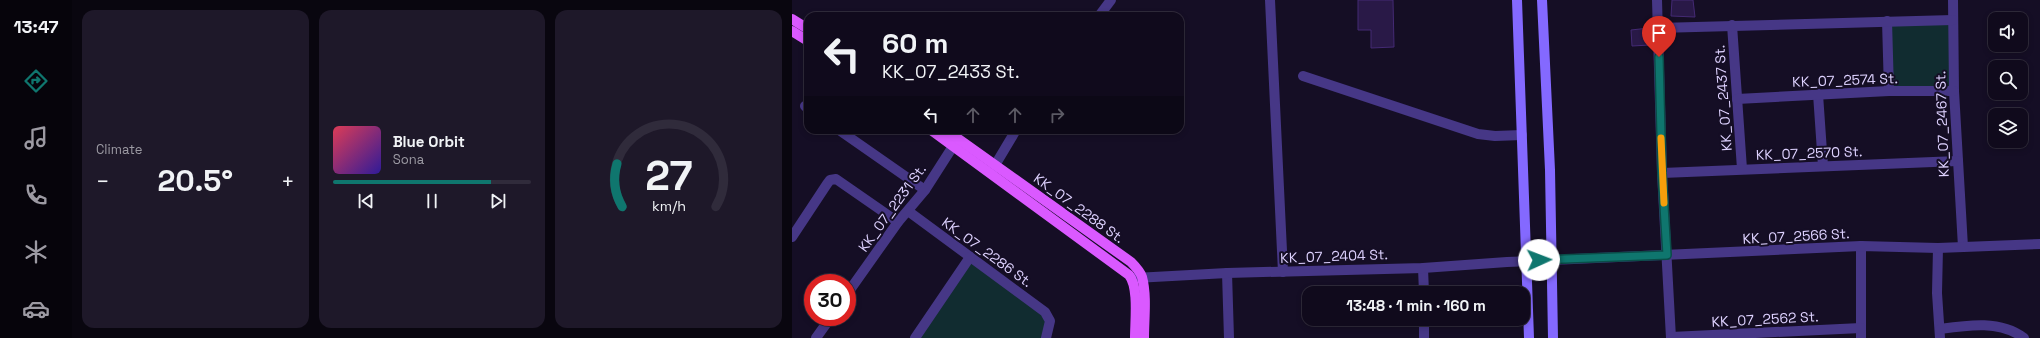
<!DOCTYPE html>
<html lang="en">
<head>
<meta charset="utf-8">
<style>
	body { margin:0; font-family:"Space Grotesk",sans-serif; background:#1e1829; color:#f1f3f6; height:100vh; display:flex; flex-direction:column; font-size:15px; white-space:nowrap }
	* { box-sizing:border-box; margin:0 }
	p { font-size:13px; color:#9c9aa3 }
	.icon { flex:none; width:22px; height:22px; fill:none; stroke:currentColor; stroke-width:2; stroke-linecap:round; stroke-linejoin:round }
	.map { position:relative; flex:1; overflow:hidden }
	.panel { display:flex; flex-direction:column; gap:10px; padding:10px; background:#09060f; width:720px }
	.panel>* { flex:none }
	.hud { position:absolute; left:12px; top:12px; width:380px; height:122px; border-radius:12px; box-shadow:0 2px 6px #0003,0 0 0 1px #302b3b; background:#100a1c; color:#f1f3f6; overflow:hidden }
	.controls { position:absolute; left:1196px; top:12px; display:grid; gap:8px }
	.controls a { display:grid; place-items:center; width:40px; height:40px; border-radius:8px; background:#100a1c; box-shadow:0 2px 6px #0003,0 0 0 1px #302b3b; font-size:20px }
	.speed { position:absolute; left:12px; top:274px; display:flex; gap:8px; font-size:20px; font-weight:700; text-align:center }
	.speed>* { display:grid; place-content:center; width:52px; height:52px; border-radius:50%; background:#100a1c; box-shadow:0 2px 6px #0003,0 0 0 1px #302b3b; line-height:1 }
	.speed .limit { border:6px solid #d22; background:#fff; color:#111 }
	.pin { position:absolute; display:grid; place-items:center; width:34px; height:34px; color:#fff; margin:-41px -17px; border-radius:50% 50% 50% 0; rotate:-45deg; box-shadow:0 0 4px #0007 }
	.pin .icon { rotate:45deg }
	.me { position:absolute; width:44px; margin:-22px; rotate:88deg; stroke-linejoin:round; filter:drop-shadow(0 0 3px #0008) }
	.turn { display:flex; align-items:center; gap:14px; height:84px; padding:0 12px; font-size:18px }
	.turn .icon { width:52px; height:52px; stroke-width:2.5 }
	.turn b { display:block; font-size:28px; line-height:34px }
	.lanes { display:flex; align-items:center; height:38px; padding:0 12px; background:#0003; justify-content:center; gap:20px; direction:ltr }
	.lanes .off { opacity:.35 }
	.big { font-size:30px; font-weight:800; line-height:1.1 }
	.panel .card { flex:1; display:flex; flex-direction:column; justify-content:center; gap:6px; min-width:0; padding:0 14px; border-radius:12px; background:#1e1829 }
	.panel .dial { align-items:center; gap:0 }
	.dial svg { height:104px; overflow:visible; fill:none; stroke:#302b3b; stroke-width:7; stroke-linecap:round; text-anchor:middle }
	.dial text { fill:#f1f3f6; stroke:none }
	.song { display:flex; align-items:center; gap:12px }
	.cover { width:48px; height:48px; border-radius:6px; background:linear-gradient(135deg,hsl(350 70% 55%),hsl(250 70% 35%)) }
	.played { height:4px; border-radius:2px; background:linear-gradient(90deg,#0f766e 80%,#302b3b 80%) }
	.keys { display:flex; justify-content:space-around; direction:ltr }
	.heat { display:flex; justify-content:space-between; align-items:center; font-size:22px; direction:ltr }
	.panel .tiles { flex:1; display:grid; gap:10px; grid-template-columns:repeat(3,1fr) }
	.trip { position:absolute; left:510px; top:286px; width:228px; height:40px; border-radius:12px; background:#100a1c; box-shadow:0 2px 6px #0003,0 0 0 1px #302b3b; font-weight:800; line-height:40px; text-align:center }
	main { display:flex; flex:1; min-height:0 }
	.menu { display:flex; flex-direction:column; width:72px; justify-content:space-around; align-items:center; background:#06040b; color:#9c9aa3 }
	.menu .icon { width:28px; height:28px }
	.menu .current { color:#0f766e }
	.menu b { font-size:18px; color:#f1f3f6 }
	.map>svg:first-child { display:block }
	.green { fill:#112c30 }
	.building { fill:#291947; stroke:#442a74 }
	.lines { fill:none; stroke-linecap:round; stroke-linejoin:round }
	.street { stroke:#463786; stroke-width:10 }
	.secondary { stroke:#8469ff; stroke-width:10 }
	.primary { stroke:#da59ff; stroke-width:10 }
	.route-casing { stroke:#0a4d48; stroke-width:10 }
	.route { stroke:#0f766e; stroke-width:7 }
	.slow { stroke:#f59e0b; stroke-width:7 }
	.labels { text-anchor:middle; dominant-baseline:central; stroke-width:4; stroke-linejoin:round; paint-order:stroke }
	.street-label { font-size:14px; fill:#ded2ff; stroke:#150e25 }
</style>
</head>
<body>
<main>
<nav class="menu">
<b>13:47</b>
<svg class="icon current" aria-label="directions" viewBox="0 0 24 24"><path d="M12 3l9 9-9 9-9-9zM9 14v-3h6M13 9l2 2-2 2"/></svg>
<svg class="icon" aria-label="music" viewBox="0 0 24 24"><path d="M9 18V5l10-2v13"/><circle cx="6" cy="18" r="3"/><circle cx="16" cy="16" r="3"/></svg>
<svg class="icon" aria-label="phone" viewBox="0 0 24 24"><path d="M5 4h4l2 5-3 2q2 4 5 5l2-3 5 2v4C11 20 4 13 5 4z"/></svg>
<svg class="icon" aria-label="climate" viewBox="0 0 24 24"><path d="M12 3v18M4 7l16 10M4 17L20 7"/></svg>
<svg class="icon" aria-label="car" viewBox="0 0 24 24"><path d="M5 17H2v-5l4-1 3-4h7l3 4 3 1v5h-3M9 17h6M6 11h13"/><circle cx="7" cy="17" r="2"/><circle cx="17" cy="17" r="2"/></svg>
</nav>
<section class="panel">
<div class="tiles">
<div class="card"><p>Climate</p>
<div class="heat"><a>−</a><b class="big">20.5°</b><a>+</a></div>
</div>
<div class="card">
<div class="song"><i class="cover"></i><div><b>Blue Orbit</b><p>Sona</p></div></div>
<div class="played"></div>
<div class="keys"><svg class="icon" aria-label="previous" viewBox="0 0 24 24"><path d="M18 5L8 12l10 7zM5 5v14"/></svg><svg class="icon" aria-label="pause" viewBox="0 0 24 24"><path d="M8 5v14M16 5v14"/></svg><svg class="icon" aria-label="next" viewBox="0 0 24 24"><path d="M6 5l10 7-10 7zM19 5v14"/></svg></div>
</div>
<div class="card dial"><svg viewBox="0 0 100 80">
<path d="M14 69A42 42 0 1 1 86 69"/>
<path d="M14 69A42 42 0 0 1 10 36" stroke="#0f766e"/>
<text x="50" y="56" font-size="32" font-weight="700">27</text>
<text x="50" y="72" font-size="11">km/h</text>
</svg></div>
</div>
</section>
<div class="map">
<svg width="1248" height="338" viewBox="0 0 1248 338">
	<rect width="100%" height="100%" fill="#150e25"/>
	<g class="green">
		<polygon points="1161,20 1162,91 1097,91 1095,21"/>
		<polygon points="178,257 257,317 252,338 123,338"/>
	</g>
	<g class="building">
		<polygon points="566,0 601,0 602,47 579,48 579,30 566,30"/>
		<polygon points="880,0 901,0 903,17 879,16"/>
		<polygon points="857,28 858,45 840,46 839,30"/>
	</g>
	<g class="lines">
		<g class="street">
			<polyline points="478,0 491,272"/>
			<polyline points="865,0 870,173 879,338"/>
			<polyline points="1161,0 1162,91 1171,247"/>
			<polyline points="307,16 319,0"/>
			<polyline points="1095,21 1097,91"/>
			<polyline points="940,25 950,169"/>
			<polyline points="866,28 1161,20"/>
			<polyline points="511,76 686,134 703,136 730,135"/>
			<polyline points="1026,94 1031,166"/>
			<polyline points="945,99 1097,91 1162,91"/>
			<polyline points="13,106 16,109"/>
			<polyline points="47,130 133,190"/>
			<polyline points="199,172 224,130"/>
			<polyline points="870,173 1166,161"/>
			<polyline points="116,211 253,312 258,321 254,338"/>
			<polyline points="0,237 35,184 38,180 44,179 106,222"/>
			<polyline points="1069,246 1069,338"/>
			<polyline points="1146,248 1145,293 1148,338"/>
			<polyline points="631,268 632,293"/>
			<polyline points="435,273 437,338"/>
			<polyline points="343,278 435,273 631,268 715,262 1069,246 1146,248 1248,244"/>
			<polyline points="55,294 106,222 133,190 165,140"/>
			<polyline points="632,319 632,338"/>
			<path d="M1148,329C1176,325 1208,320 1232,338"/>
			<polyline points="879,337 1069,328"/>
			<polyline points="24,338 39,317"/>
			<polyline points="123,338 178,257"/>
		</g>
		<g class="secondary">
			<polyline points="725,0 737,338"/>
			<polyline points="750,0 758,170 761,338"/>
		</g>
		<g class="primary">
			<polyline points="0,19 16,29"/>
			<polyline points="0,31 16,41"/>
			<path d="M139,130L337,275C347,287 343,321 343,338"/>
			<path d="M154,130L339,262C343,266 348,271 350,277C355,296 352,319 352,338"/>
		</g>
	</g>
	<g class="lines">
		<g class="route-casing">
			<polyline id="route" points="747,260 875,255 870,173 867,57"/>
		</g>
		<use href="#route" class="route"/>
		<polyline class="slow" points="869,138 872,203"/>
	</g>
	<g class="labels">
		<g class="street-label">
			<text transform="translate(1053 80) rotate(-2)">KK_07_2574 St.</text>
			<text transform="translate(931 98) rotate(-94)">KK_07_2437 St.</text>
			<text transform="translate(1150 124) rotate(-92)">KK_07_2467 St.</text>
			<text transform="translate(1017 153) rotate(-2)">KK_07_2570 St.</text>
			<text transform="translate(100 208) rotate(-54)">KK_07_2231 St.</text>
			<text transform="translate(287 208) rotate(36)">KK_07_2288 St.</text>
			<text transform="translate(1004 236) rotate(-3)">KK_07_2566 St.</text>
			<text transform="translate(195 252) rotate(36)">KK_07_2286 St.</text>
			<text transform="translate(542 256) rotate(-2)">KK_07_2404 St.</text>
			<text transform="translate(973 319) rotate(-3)">KK_07_2562 St.</text>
		</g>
	</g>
</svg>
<div class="controls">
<a><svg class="icon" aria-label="sound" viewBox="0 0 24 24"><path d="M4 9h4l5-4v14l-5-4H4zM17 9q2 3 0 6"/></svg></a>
<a><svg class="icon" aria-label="search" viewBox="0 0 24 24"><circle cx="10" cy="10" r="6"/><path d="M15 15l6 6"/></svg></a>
<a><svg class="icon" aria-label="layers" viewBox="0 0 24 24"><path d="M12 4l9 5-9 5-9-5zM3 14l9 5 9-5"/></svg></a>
</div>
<div class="speed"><div class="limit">30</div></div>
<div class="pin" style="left:867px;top:57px;background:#d93025"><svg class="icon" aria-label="arrive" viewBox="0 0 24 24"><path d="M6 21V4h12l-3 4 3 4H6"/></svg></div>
<svg class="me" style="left:747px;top:260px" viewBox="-20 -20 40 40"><circle r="19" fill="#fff"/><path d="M0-13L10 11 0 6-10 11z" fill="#0f766e"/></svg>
<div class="trip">13:48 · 1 min · 160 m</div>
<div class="hud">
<div class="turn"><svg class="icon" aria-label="left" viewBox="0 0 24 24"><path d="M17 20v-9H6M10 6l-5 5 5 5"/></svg><div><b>60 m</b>KK_07_2433 St.</div></div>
<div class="lanes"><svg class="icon" aria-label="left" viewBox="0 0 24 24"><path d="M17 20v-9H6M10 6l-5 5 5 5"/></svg><svg class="icon off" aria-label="ahead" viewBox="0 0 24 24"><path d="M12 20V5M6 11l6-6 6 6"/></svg><svg class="icon off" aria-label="ahead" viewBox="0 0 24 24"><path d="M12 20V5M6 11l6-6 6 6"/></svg><svg class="icon off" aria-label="right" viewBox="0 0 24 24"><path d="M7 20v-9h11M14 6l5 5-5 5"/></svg></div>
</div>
</div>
</main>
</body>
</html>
